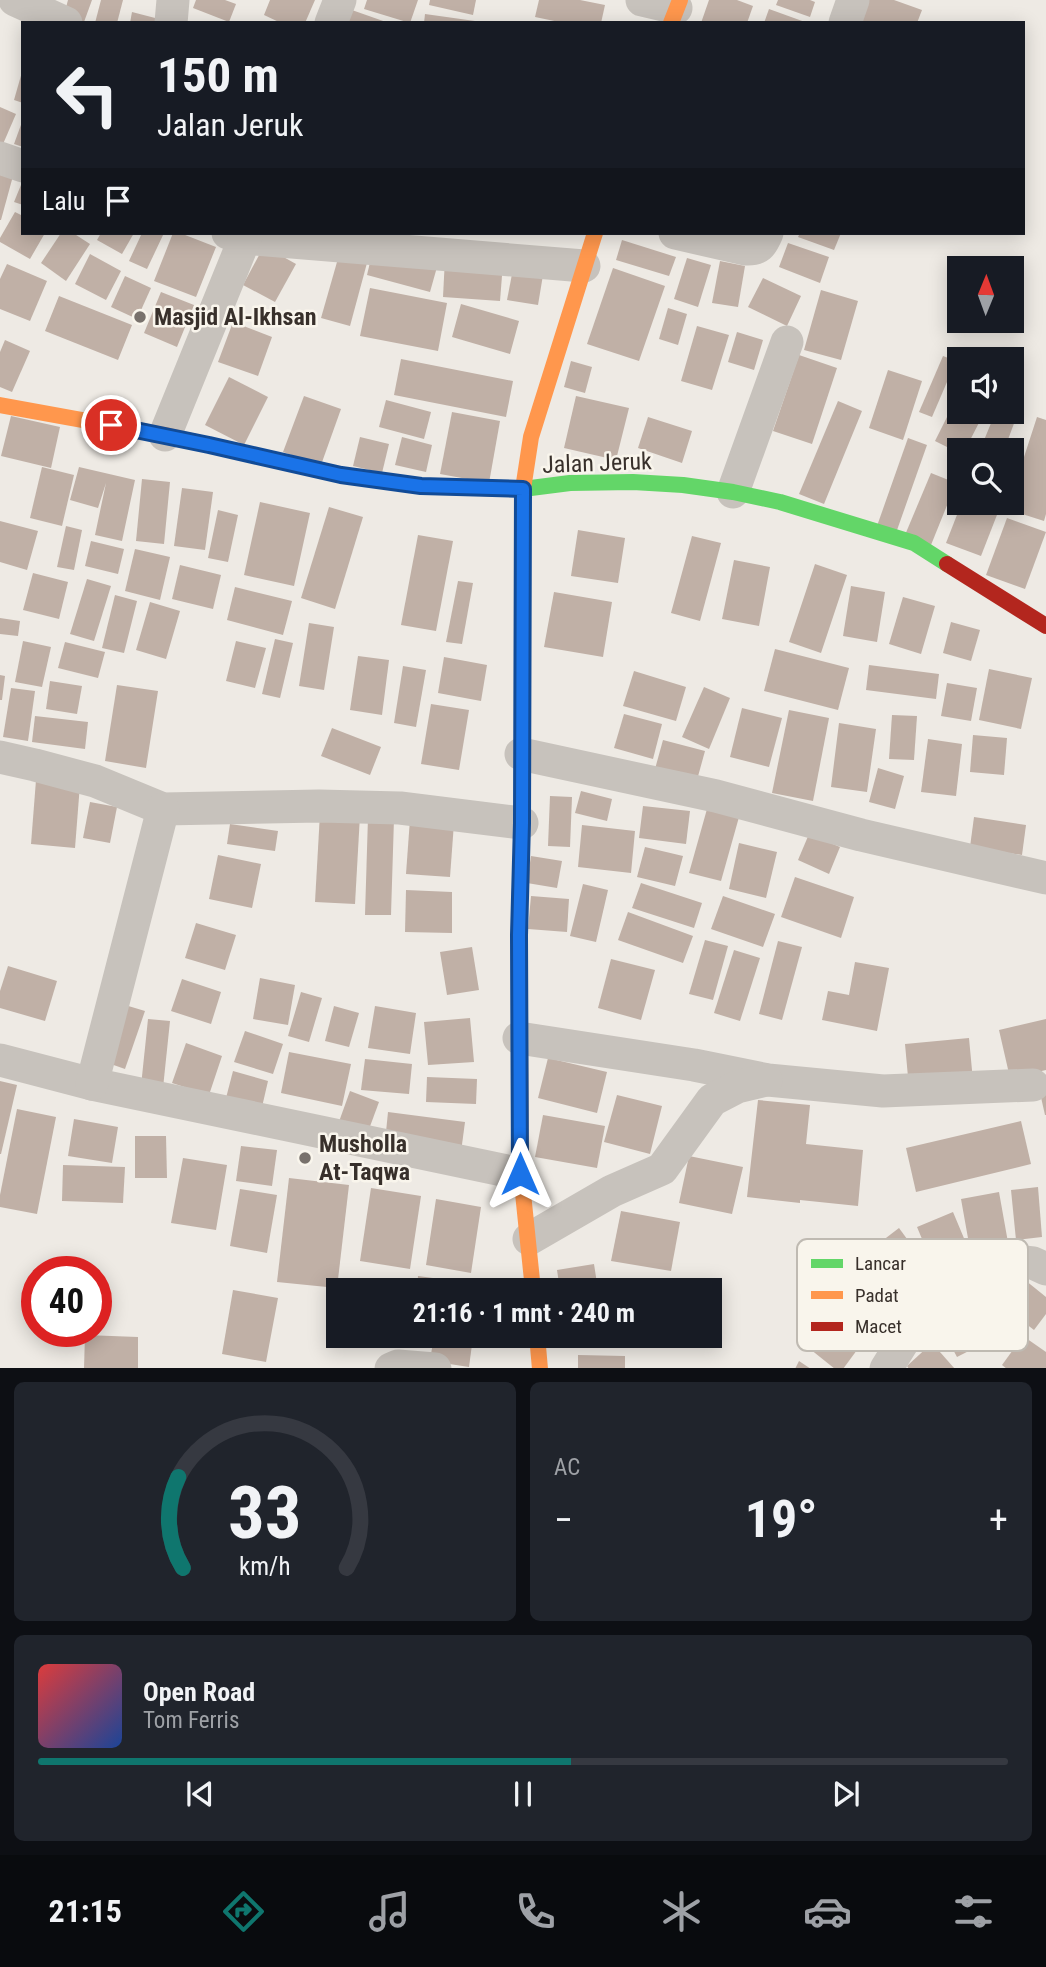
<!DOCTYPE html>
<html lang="id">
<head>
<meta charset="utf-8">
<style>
	body { margin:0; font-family:"Roboto Condensed",sans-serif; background:#20242c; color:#f1f3f6; height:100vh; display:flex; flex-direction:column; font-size:26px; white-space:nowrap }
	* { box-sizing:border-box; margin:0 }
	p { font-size:23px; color:#9ea1a6 }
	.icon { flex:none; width:38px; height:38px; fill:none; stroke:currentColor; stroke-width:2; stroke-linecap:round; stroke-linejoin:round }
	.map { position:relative; height:1368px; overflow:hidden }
	.details { display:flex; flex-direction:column; gap:14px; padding:14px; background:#0d0f14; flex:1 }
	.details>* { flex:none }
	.top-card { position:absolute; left:21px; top:21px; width:1004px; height:214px; border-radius:0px; box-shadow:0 4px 18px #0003; background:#171b24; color:#f1f3f6; overflow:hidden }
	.needle { width:46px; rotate:1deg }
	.tools { position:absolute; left:947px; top:256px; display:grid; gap:14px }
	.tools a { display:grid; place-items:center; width:77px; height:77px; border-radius:0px; background:#171b24; box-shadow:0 4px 18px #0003; font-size:35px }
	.speed { position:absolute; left:21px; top:1256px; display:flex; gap:14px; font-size:35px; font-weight:700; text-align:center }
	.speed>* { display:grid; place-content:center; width:91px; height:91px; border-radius:50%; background:#171b24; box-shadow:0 4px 18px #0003; line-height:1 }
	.speed .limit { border:10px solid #d22; background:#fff; color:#111 }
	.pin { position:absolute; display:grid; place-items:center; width:60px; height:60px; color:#fff; margin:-30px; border:4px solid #fff; border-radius:50%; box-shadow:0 2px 7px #0007 }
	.me { position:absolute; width:77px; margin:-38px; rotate:0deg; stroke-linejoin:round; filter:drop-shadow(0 0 5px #0008) }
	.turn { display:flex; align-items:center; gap:24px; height:147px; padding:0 21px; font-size:32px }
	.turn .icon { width:91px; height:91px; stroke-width:2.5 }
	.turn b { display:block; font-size:49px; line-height:60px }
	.then { display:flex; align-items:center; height:66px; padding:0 21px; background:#0003; gap:14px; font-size:26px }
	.big { font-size:52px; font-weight:700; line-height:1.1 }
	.details .widget { flex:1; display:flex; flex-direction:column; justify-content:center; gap:10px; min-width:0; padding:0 24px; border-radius:10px; background:#20242c }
	.details .dial { align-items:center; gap:0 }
	.dial svg { height:182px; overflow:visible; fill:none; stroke:#363941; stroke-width:7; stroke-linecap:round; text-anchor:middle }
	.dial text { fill:#f1f3f6; stroke:none }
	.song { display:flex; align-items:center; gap:21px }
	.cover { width:84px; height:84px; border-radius:10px; background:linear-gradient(135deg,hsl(0 70% 55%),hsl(220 70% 35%)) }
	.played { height:7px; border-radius:4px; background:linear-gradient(90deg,#0f766e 55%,#363941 55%) }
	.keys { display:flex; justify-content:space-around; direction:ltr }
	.heat { display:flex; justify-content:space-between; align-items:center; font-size:38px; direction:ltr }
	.details .tiles { flex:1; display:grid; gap:14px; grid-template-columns:1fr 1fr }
	.widget:last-child { grid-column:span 2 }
	.trip { position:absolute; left:326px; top:1278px; width:396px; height:70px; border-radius:0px; background:#171b24; box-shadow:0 4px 18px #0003; font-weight:700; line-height:70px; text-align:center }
	.tabs { display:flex; height:112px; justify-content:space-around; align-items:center; background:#090b0e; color:#9ea1a6 }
	.tabs .icon { width:49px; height:49px }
	.tabs .on { color:#0f766e }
	.tabs b { font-size:32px; color:#f1f3f6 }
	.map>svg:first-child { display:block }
	.building { fill:#c0b0a6 }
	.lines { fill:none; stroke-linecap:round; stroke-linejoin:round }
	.street { stroke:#c7c2bc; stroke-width:33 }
	.fast { stroke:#63d668; stroke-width:16 }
	.slow { stroke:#ff974d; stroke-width:16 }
	.jam { stroke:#b3261e; stroke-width:16 }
	.route-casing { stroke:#114b97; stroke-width:18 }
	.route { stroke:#1a73e8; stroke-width:12 }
	.poi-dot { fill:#78716c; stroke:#f9f5ec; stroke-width:2.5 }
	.labels { text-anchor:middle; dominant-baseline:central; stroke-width:5; stroke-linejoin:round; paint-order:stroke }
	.poi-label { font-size:24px; font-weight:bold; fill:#38302b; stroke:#f9f5ec; text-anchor:start }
	.street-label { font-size:24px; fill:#38302b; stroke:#f9f5ec }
	.key { fill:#f9f5ec; stroke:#bfbab2; stroke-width:2 }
	.key-label { font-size:19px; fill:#38302b }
</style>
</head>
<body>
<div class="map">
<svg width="1046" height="1369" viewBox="0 0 1046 1369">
	<rect width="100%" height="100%" fill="#eeeae4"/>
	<g class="building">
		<polygon points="68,0 92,0 84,22 64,15"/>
		<polygon points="101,0 123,0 117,23 95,23"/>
		<polygon points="196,0 225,0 236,4 229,22 193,8"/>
		<polygon points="270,0 315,0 305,23 281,23 264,15"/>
		<polygon points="367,0 418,0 410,23 364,9"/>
		<polygon points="430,0 476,0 473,15 429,5"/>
		<polygon points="539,0 580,0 605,5 601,23 564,23 535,17"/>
		<polygon points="709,0 737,0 753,6 747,23 701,23"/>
		<polygon points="778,0 810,0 815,2 810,17 776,5"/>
		<polygon points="868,0 894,0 922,10 917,23 864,23 860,21"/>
		<polygon points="349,9 386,22 386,23 343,23"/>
		<polygon points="769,9 805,22 805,23 764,23"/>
		<polygon points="132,12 159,19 158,23 130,23"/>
		<polygon points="425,14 475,21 475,23 424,23"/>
		<polygon points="22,72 23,72 23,103 14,100"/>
		<polygon points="0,107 16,114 0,151"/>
		<polygon points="22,122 23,122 23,147 14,144"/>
		<polygon points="0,172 13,176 1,220 0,220"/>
		<polygon points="23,180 23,205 14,202"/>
		<polygon points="15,212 23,216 23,233 45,233 30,259 0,242 0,238"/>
		<polygon points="61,233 73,233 90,244 66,281 41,263"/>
		<polygon points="101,233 134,233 122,254 97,240"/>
		<polygon points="142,233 164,233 147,269 129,261"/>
		<polygon points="173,233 180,233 216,247 196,297 154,281"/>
		<polygon points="800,233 841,233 834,250 798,237"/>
		<polygon points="622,240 676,257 669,276 616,260"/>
		<polygon points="788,243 829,257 820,283 779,267"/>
		<polygon points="264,246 296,264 275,302 243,285"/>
		<polygon points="373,250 437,267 430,292 367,275"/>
		<polygon points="90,254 121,271 106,300 75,284"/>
		<polygon points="339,255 367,263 350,326 321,318"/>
		<polygon points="445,258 503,263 500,301 443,297"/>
		<polygon points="687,258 711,265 698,307 674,299"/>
		<polygon points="720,261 745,266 738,307 712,303"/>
		<polygon points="7,264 47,281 30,321 0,309 0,279"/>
		<polygon points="514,264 544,269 538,305 507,300"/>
		<polygon points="613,268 665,286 639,361 587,344"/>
		<polygon points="125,276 151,288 137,319 111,307"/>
		<polygon points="763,278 801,296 787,326 748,307"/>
		<polygon points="370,288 447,303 438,351 360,336"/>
		<polygon points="821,290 858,301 841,360 804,350"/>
		<polygon points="161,292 194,305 177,347 144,333"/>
		<polygon points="59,296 132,325 118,360 45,331"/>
		<polygon points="461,304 519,321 510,354 452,337"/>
		<polygon points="668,308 687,314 678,345 659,339"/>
		<polygon points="233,322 272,337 258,376 218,362"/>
		<polygon points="697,326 729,335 712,390 681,381"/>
		<polygon points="737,332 763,340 754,370 728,362"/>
		<polygon points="5,340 30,351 12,392 0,387 0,352"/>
		<polygon points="799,355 837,368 812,444 773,431"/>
		<polygon points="943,356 956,361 932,417 919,412"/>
		<polygon points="401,359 513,381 506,417 394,395"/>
		<polygon points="571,361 592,367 585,393 564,387"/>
		<polygon points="888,370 922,381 903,440 869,428"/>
		<polygon points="229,377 268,397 244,445 205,425"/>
		<polygon points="959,393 959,411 985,411 965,450 959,450 959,453 935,441"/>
		<polygon points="304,396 341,409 321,465 283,452"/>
		<polygon points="576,396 629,408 616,460 564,448"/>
		<polygon points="386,400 431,412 424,439 379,427"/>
		<polygon points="838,401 862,411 824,504 799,494"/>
		<polygon points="996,411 1012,411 1018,413 1004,450 980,450"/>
		<polygon points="452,412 500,421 489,483 440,474"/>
		<polygon points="11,416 60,427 51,468 1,456"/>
		<polygon points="648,417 692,431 682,463 638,448"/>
		<polygon points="1037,417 1046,420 1046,514 1044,521 1007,509 1009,502 1012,502 1012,494"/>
		<polygon points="360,437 389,444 382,473 353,466"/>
		<polygon points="402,437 432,445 426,472 395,465"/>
		<polygon points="908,438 927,445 896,533 877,526"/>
		<polygon points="42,467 74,475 62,526 30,518"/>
		<polygon points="79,467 135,480 122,541 95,535 106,483 98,508 70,500"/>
		<polygon points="931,473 956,483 931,545 905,535"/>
		<polygon points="142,479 170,482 164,544 136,541"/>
		<polygon points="182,488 213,492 205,550 174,546"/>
		<polygon points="260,502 310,513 294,586 244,575"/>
		<polygon points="962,502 1002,502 981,556 946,543"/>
		<polygon points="329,507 363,517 335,609 301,598"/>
		<polygon points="218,510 238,515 228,562 208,558"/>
		<polygon points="1007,518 1046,532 1025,589 986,575"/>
		<polygon points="0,521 38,531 27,570 0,562"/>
		<polygon points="66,526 82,530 74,570 57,567"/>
		<polygon points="578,530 625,538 618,583 571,576"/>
		<polygon points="418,535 453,541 436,631 401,625"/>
		<polygon points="692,536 721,543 700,621 671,613"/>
		<polygon points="91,541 124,549 118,574 85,566"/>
		<polygon points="135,549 170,557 160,600 125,591"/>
		<polygon points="734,560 770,567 759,626 722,619"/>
		<polygon points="815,564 847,575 821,653 789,642"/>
		<polygon points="180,565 221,575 213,609 172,599"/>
		<polygon points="33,573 68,582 59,619 23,610"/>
		<polygon points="87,579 111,586 94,641 70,634"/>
		<polygon points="458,581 473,583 462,644 446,642"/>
		<polygon points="851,586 885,592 877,642 843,636"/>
		<polygon points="235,587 292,601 283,635 227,620"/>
		<polygon points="554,592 612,602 603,657 544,647"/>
		<polygon points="115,595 137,601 124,653 102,648"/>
		<polygon points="903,597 935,606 921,654 889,644"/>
		<polygon points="150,602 180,611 166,659 136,650"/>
		<polygon points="0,618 20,621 18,636 0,634"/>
		<polygon points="951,622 980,630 971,661 943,653"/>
		<polygon points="309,623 334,627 324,690 299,686"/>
		<polygon points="275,639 293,643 280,698 262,694"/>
		<polygon points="23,641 51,647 42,687 15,682"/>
		<polygon points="236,641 266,648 255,688 226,681"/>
		<polygon points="65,642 105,652 98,678 58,668"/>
		<polygon points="775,649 849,668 838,710 764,691"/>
		<polygon points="358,656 389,660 382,715 350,710"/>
		<polygon points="444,657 487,665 481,701 438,693"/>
		<polygon points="869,665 939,674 936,699 866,690"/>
		<polygon points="403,666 426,670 416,727 394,723"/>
		<polygon points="989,669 1032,678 1021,729 979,720"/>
		<polygon points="634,671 686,687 676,721 623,706"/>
		<polygon points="0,675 5,676 2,700 0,700"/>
		<polygon points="50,681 82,686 77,714 46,709"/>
		<polygon points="947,683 977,688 971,721 941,716"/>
		<polygon points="117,685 158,691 146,768 105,761"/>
		<polygon points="704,687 730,698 709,749 682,737"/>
		<polygon points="11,688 35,691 28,741 3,737"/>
		<polygon points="431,704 469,710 459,770 421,764"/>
		<polygon points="742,708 782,718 769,767 730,757"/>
		<polygon points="789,710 829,718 813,801 772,793"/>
		<polygon points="624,714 662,724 653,759 614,748"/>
		<polygon points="892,715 917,716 914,760 889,759"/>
		<polygon points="35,716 88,722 85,749 32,742"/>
		<polygon points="839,723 876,729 867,792 831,787"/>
		<polygon points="332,728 381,747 370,775 321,756"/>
		<polygon points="973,735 1007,738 1004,775 970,772"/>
		<polygon points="928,739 962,744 956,796 921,792"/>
		<polygon points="663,740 705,751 697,780 655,769"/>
		<polygon points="878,768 904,776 895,809 869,802"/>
		<polygon points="36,780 80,784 75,848 31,844"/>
		<polygon points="581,791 612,799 607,821 575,813"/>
		<polygon points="550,796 572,797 570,847 548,846"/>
		<polygon points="90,802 117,807 110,843 83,838"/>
		<polygon points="643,806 690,811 686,844 639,838"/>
		<polygon points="707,809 739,817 721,881 689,873"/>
		<polygon points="320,813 360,815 355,904 315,902"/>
		<polygon points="368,817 394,818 391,915 365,915"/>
		<polygon points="974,817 1026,825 1022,855 970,847"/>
		<polygon points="410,819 454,823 450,877 406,874"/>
		<polygon points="230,824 278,831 275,851 227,844"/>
		<polygon points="582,825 635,831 631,873 578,867"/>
		<polygon points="809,834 840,847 829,874 798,860"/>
		<polygon points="739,843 777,852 766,898 729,889"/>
		<polygon points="645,847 683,856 675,886 637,877"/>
		<polygon points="218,855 261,864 252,908 209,899"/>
		<polygon points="531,856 562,861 557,888 527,883"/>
		<polygon points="795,877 854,897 841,938 781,917"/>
		<polygon points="641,883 702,903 694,928 632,908"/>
		<polygon points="583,884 608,890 596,942 570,936"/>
		<polygon points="406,890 452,892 452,933 405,932"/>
		<polygon points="531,896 569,899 567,932 528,929"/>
		<polygon points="723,896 775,914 763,947 711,929"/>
		<polygon points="628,912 693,936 683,963 618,940"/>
		<polygon points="196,923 236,935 225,970 185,958"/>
		<polygon points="705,940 728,946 713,1000 689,994"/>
		<polygon points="778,941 802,947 782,1020 759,1014"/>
		<polygon points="472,947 479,990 447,995 440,952"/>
		<polygon points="734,950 760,958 740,1021 714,1013"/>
		<polygon points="611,959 655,970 641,1020 598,1008"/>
		<polygon points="855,962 889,968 877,1031 822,1020 828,991 849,995"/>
		<polygon points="8,966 57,981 45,1021 0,1008 0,991"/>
		<polygon points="260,978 295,985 288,1025 253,1019"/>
		<polygon points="182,979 221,992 211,1024 171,1011"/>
		<polygon points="301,992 322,998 309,1042 288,1036"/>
		<polygon points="125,1005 145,1011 125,1069 105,1062"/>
		<polygon points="334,1006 359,1013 349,1047 325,1041"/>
		<polygon points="375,1006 416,1013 410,1054 368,1048"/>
		<polygon points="470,1018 474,1062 428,1065 424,1022"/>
		<polygon points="148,1019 170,1021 163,1088 141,1086"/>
		<polygon points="1046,1019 1046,1070 1010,1078 999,1030"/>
		<polygon points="245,1031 283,1044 273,1074 234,1062"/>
		<polygon points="969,1038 973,1081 909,1088 905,1044"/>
		<polygon points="186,1043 222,1056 209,1095 172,1083"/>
		<polygon points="289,1052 351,1064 342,1106 281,1093"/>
		<polygon points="548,1058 607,1072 597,1113 538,1098"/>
		<polygon points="365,1059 412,1064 409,1094 361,1090"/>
		<polygon points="233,1071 268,1081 262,1107 226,1098"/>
		<polygon points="427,1077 477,1079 476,1104 426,1102"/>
		<polygon points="0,1081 17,1085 1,1154 0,1154"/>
		<polygon points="1046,1082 1046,1115 1045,1115 1038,1084"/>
		<polygon points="350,1091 379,1102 365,1140 336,1130"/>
		<polygon points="617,1095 662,1106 650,1154 604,1142"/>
		<polygon points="758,1100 810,1105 806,1144 863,1150 858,1206 800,1200 800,1203 747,1197"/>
		<polygon points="17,1109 56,1117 37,1214 0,1207 0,1195"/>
		<polygon points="388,1112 465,1122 461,1152 385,1142"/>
		<polygon points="543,1115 605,1126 597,1168 535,1157"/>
		<polygon points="74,1119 118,1127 112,1163 68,1156"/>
		<polygon points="1021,1121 1031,1164 916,1192 906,1148"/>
		<polygon points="135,1136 166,1136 167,1178 135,1178"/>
		<polygon points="241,1146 277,1150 272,1186 236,1181"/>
		<polygon points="689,1156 743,1167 732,1214 679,1203"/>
		<polygon points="183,1158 227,1165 216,1230 171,1223"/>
		<polygon points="63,1165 125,1167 123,1203 62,1201"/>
		<polygon points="289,1178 349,1185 337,1288 277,1282"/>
		<polygon points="1038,1187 1042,1237 1016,1240 1011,1190"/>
		<polygon points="371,1188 421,1196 410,1269 360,1261"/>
		<polygon points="240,1189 277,1195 267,1253 230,1246"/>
		<polygon points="999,1192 1009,1248 971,1255 935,1270 917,1227 953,1212 971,1255 961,1199"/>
		<polygon points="436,1199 481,1207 471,1273 426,1265"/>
		<polygon points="621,1211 680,1222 671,1271 611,1261"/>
		<polygon points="899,1228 929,1269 912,1282 882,1241"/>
		<polygon points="594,1264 598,1290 560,1290 557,1270"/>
		<polygon points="418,1276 485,1285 485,1290 417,1290"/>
		<polygon points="1020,1276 1046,1297 1046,1314 1034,1330 998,1302"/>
		<polygon points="233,1290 278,1298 266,1362 222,1354"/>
		<polygon points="35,1297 37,1297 37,1324 31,1323"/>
		<polygon points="976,1298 996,1337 957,1357 936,1318"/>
		<polygon points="827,1327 857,1350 843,1369 835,1369 810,1349"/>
		<polygon points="85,1335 138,1337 138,1369 84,1369"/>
		<polygon points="351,1335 387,1335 386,1342 351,1337"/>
		<polygon points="434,1335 473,1337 469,1367 430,1361"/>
		<polygon points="567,1335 606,1335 607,1342 570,1348"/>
		<polygon points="1023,1336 1046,1352 1046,1369 1007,1369 1002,1365"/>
		<polygon points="932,1343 955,1369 909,1369 907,1366"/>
		<polygon points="578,1355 625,1356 625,1369 578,1369"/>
		<polygon points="799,1361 811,1369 795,1369"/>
	</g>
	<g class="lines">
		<g class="street">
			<polyline points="15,0 66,23"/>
			<polyline points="642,0 676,8"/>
			<polyline points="171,23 173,0"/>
			<polyline points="331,23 340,0"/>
			<polyline points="845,23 853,0"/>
			<polyline points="0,158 23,166"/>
			<polyline points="228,233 244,238 584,266"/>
			<path d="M675,233L745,249C759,250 762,245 767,233"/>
			<polyline points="165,435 247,233"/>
			<polyline points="733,492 787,342"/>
			<polyline points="521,754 716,796 861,835 1046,878"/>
			<polyline points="0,757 35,765 95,781 163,809 319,806 400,808 522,823"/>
			<polyline points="519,1038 694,1065 768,1080 883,1091 1033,1085"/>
			<polyline points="0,1060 92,1084 521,1174"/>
			<polyline points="92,1084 163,809"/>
			<polyline points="529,1239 612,1191 662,1169 712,1100 737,1087 766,1080"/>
			<polyline points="391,1369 398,1366 435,1369"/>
			<polyline points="886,1369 909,1332 940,1302 969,1279 1007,1260 1033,1263 1046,1269"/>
		</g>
		<polyline class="fast" points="511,489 523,489 570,483 633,482 683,485 733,492 780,502 914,543 947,564"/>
		<g class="slow">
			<polyline points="671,23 680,0"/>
			<polyline points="0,405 165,435 341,475 421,486 511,489"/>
			<polyline points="523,611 523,489 531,437 595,233"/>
			<polyline points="519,920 521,1174 533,1290"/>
			<polyline points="537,1335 540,1369"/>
		</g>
		<g class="jam">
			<polyline points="947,564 1046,626"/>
			<polyline points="519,920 522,823 523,611"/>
		</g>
	</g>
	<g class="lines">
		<g class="route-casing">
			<polyline id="route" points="111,425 209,445 341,475 421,486 523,489 522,823 519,935 520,1174"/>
		</g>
		<use href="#route" class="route"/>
	</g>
	<g class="poi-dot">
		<circle cx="140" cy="317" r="7"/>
		<circle cx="305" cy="1158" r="7"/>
	</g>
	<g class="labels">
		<g class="poi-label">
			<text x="154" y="317">Masjid Al-Ikhsan</text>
			<text x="319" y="1144">Musholla<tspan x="319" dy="28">At-Taqwa</tspan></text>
		</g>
		<g class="street-label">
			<text transform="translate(597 463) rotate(-2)">Jalan Jeruk</text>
		</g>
	</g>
	<rect x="797" y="1239" width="231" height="112" rx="10" class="key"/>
	<rect x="811" y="1259" width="32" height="9" fill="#63d668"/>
	<rect x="811" y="1291" width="32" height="8" fill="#ff974d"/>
	<rect x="811" y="1322" width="32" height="9" fill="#b3261e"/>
	<g class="key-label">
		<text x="855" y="1270">Lancar</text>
		<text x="855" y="1302">Padat</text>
		<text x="855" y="1333">Macet</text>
	</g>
</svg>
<div class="tools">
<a><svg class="needle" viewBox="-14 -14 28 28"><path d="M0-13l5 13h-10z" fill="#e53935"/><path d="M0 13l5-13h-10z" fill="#9ea1a6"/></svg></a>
<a><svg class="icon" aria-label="sound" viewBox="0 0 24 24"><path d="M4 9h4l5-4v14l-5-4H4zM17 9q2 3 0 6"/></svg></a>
<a><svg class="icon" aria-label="search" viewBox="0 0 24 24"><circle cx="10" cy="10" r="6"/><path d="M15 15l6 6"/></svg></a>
</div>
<div class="speed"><div class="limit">40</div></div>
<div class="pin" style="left:111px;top:425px;background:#d93025"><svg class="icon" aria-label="arrive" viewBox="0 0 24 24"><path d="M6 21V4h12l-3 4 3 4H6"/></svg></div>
<svg class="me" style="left:520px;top:1174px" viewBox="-20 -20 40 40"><path d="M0-17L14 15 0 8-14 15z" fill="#1a73e8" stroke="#fff" stroke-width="4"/></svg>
<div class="trip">21:16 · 1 mnt · 240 m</div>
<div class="top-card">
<div class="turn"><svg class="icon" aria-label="left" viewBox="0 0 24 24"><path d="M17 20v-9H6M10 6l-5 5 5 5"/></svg><div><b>150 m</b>Jalan Jeruk</div></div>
<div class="then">Lalu<svg class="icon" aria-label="arrive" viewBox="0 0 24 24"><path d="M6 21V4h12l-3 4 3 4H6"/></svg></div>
</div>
</div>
<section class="details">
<div class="tiles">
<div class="widget dial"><svg viewBox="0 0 100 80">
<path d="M14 69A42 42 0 1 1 86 69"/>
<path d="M14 69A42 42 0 0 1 12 29" stroke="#0f766e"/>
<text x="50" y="56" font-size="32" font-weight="700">33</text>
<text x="50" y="72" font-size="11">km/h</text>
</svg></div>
<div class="widget"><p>AC</p>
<div class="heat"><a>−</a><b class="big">19°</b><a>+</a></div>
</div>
<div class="widget">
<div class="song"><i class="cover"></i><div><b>Open Road</b><p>Tom Ferris</p></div></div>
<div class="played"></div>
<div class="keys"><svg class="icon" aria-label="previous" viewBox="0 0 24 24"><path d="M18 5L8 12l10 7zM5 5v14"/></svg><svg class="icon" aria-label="pause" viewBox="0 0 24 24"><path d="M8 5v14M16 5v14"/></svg><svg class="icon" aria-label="next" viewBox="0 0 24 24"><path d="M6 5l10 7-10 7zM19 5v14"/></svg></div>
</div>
</div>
</section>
<nav class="tabs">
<b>21:15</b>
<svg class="icon on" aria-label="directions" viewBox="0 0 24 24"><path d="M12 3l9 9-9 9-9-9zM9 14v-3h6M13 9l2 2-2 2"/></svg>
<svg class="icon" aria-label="music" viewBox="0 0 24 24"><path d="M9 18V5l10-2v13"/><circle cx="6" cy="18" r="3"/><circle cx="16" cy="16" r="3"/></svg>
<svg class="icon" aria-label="phone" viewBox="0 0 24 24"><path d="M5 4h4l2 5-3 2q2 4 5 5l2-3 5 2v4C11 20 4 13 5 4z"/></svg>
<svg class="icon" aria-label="climate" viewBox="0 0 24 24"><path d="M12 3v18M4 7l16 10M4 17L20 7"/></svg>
<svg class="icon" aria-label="car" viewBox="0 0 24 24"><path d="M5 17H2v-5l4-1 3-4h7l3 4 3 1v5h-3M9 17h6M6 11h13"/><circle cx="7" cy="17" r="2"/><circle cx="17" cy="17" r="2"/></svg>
<svg class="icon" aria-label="filters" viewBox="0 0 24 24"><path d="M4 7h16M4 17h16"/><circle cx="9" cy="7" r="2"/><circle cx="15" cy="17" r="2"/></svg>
</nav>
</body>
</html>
